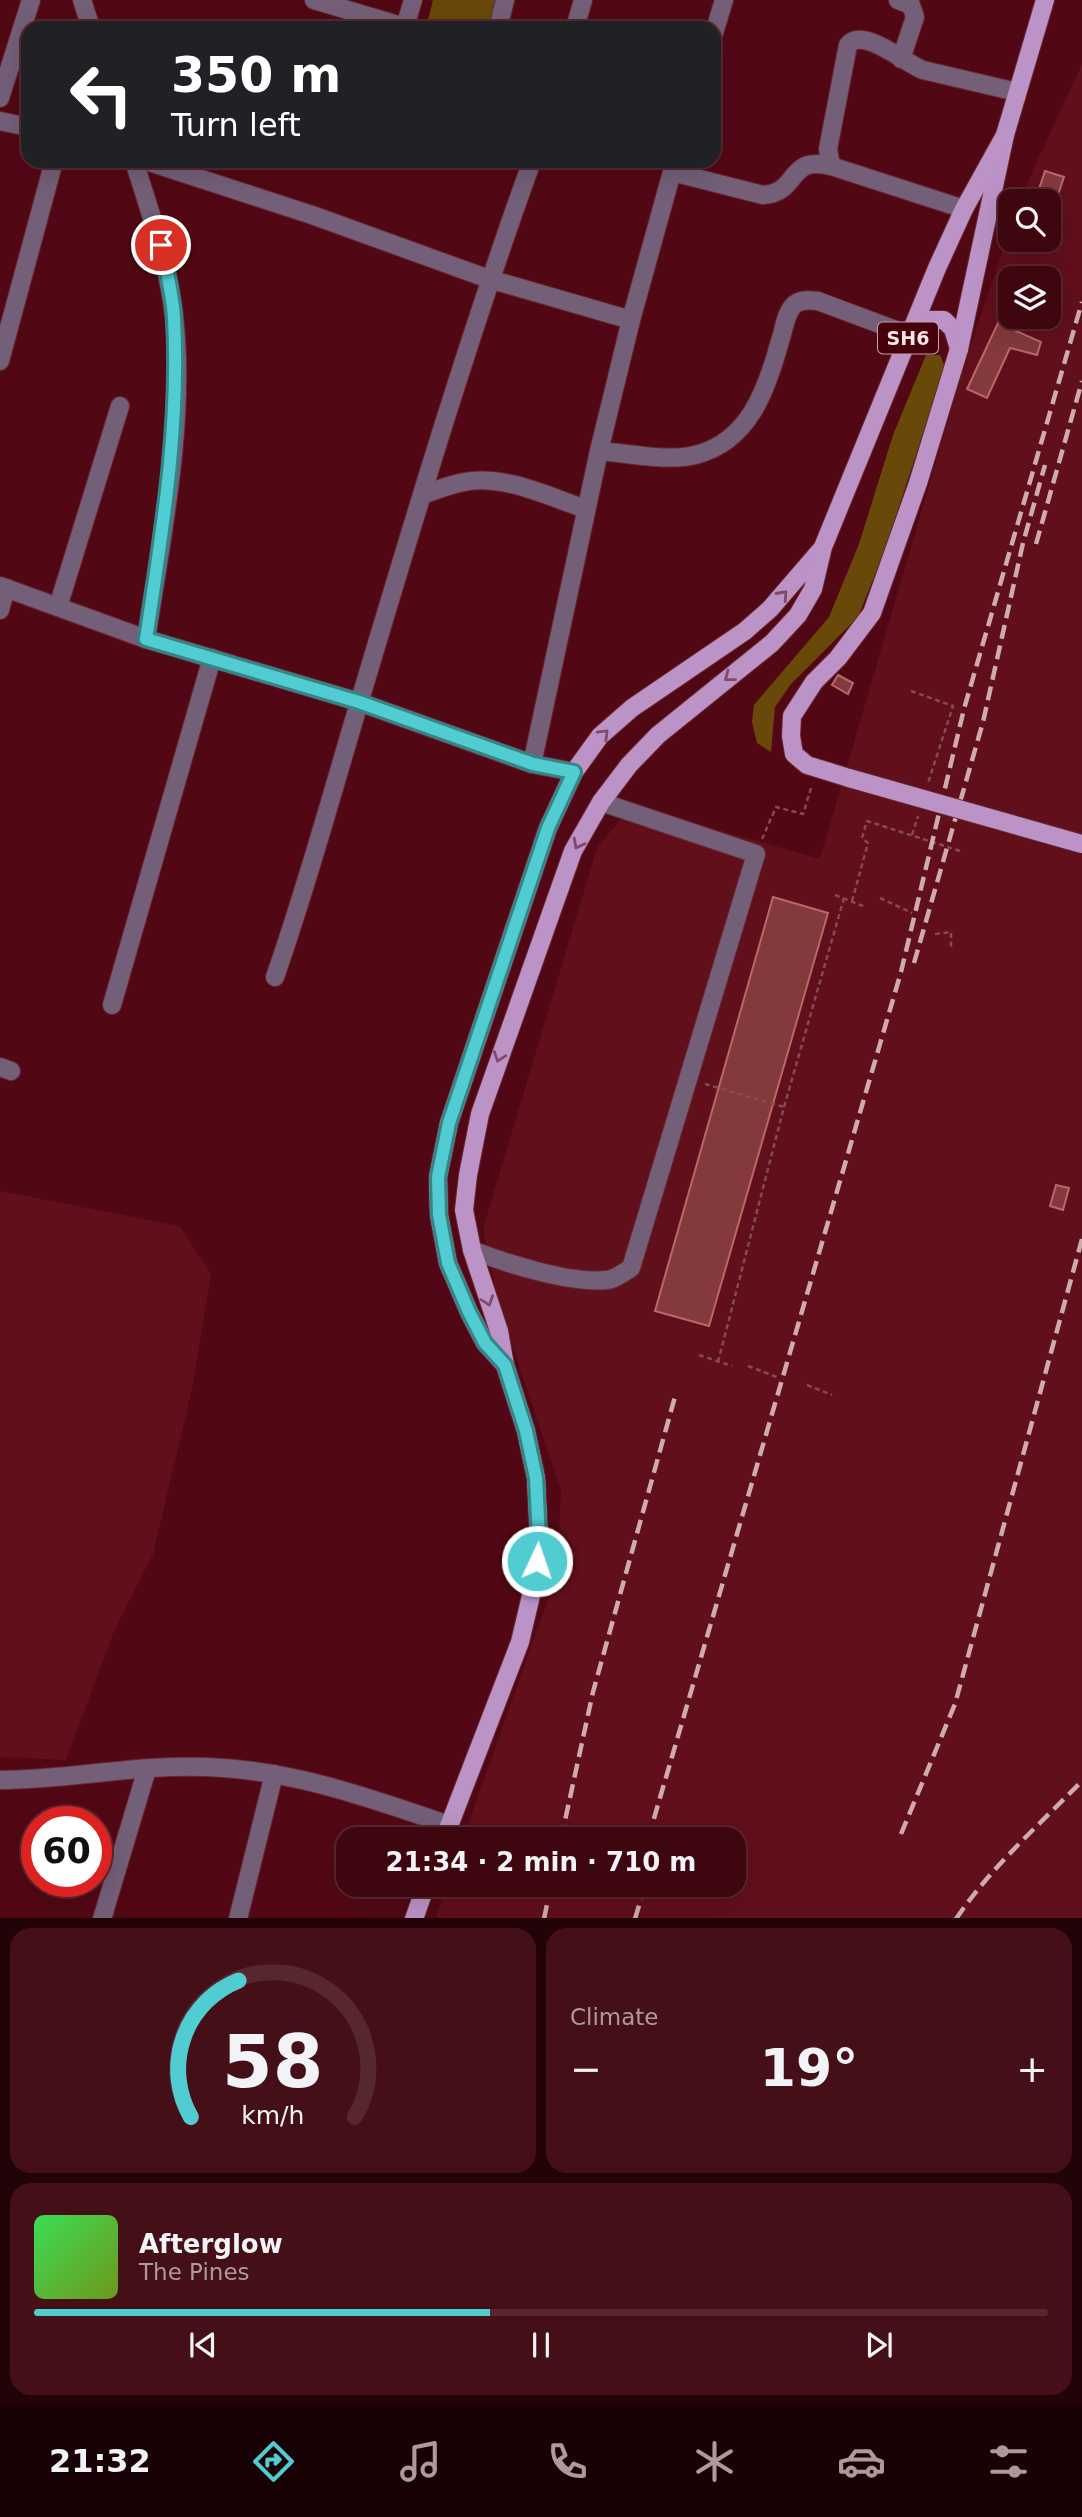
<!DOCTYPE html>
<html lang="en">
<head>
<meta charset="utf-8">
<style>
	body { margin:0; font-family:"DejaVu Sans",sans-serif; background:#450f18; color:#f1f3f6; height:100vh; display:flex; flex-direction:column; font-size:26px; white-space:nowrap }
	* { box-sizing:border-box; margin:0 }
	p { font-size:23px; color:#ad999e }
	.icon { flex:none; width:38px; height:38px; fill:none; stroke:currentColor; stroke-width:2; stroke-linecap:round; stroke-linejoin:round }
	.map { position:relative; height:1918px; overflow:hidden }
	.details { display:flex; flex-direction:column; gap:10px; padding:10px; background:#220308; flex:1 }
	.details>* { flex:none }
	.hud { position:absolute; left:21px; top:21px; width:700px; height:147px; border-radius:21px; box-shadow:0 7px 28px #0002,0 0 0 2px #57272f; background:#202124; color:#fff; overflow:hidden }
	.fabs { position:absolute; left:998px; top:189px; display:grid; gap:14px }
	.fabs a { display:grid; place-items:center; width:63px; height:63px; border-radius:14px; background:#3e060f; box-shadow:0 7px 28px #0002,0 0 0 2px #57272f; font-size:35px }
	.speed { position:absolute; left:21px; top:1806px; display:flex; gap:14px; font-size:35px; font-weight:700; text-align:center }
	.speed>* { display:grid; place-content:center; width:91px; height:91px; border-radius:50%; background:#3e060f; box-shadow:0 7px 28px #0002,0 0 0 2px #57272f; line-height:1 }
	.speed .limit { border:10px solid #d22; background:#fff; color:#111 }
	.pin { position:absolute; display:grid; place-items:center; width:60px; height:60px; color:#fff; margin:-30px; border:4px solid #fff; border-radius:50%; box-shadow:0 2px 7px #0007 }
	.me { position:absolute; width:77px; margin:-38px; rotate:3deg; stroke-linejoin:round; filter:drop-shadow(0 0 5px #0008) }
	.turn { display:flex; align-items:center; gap:24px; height:147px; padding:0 35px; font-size:32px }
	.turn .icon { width:91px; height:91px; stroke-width:2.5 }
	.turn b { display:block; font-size:49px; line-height:60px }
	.big { font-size:52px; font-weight:700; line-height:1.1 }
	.details .card { flex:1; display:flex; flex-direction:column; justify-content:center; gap:10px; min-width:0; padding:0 24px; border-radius:21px; background:#450f18 }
	.details .dial { align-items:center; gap:0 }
	.dial svg { height:182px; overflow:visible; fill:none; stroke:#57272f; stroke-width:7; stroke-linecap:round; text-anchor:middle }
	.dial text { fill:#f1f3f6; stroke:none }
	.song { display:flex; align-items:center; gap:21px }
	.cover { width:84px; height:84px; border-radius:10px; background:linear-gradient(135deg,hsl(130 70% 55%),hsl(80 70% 35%)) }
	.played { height:7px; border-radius:4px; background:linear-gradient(90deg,#51ccd1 45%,#57272f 45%) }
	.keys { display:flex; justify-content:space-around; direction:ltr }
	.heat { display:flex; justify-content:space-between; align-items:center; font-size:38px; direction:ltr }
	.details .tiles { flex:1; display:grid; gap:10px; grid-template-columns:1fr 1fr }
	.card:last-child { grid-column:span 2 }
	.trip { position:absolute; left:336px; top:1827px; width:410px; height:70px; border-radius:21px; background:#3e060f; box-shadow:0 7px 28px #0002,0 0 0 2px #57272f; font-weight:700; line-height:70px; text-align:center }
	.tab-bar { display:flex; height:112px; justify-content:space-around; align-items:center; background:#190206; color:#ad999e }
	.tab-bar .icon { width:49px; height:49px }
	.tab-bar .on { color:#51ccd1 }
	.tab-bar b { font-size:32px; color:#f1f3f6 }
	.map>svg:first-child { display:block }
	.built { fill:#610f1b; fill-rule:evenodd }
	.green { fill:#684909 }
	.building { fill:#84393d; stroke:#b9686a; stroke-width:2 }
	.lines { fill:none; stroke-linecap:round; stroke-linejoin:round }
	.minor-casing { stroke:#692731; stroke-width:20 }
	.major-casing { stroke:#692731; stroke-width:20 }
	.path { stroke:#854b54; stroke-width:2.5; stroke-dasharray:5 3.5; stroke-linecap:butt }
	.minor { stroke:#735f78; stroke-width:18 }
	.major { stroke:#bb93c6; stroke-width:18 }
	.rail { stroke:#cdabae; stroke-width:4.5; stroke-dasharray:14 7; stroke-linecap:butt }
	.major-bridge-casing { stroke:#692731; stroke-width:20; stroke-linecap:butt }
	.major-bridge { stroke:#bb93c6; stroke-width:18 }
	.oneway { stroke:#804a68 }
	.route-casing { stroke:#358588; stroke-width:18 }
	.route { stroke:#51ccd1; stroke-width:12 }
	.labels { text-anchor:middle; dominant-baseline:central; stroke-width:7; stroke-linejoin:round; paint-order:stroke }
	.shield { fill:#46000b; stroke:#c3a1a4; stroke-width:2 }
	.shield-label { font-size:19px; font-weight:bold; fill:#f9e6e5 }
</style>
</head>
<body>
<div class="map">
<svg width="1082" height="1919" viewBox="0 0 1082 1919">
	<rect width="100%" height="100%" fill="#520814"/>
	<g class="built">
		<path d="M1082,64V1918L436,1919L447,1885H733V1839H463L557,1574L561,1490L499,1306L483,1229L597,848L620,820L655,812L820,859L963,369L1010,228V240H1048V201H1019ZM1010,278H1048V317H1010Z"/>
		<polygon points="0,1191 179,1226 211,1274 192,1389 153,1554 114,1631 66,1760 0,1757"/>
	</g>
	<g class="green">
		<polygon points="433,0 512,0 504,28 426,28"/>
		<polygon points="926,355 940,355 945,367 884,552 858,617 791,684 775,707 771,752 757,743 752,722 754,705 829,617 859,544 893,435"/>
	</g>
	<g class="building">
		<polygon points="1045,171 1064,177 1056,201 1035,201"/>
		<polygon points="998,323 1041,342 1037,355 1010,348 987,398 967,389"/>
		<polygon points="838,675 853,683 848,694 832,685"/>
		<polygon points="773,897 828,913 709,1326 655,1311"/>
		<polygon points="1056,1185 1069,1188 1063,1210 1050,1206"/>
	</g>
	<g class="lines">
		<g class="minor-casing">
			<g id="minor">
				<polyline points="82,0 91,28"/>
				<polyline points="314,0 408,28"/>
				<polyline points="898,0 911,5 915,17 901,59"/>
				<polyline points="405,27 413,0"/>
				<polyline points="498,28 505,0"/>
				<polyline points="575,28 583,0"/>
				<polyline points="714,33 724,0"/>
				<polyline points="0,98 31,0"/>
				<polyline points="0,121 28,127"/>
				<path d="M134,161C150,212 168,262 174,316C186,421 162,535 146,639"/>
				<polyline points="146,161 312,215 489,279 631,320"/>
				<path d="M672,172L763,195C800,193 786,155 831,166"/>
				<path d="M964,209L831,166L828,149L848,45C863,26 906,64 923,70L1017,92"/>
				<polyline points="0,361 54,161"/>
				<path d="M599,451C627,453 668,462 695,455C749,442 767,389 780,341C784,330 785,315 793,306C799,299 809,300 818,301L909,335"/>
				<path d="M422,495C436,490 449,485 464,482C504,474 549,497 586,509"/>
				<polyline points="0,586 146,639 359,702 532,764 574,772"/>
				<polyline points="58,607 120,406"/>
				<polyline points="0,610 6,588"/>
				<polyline points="532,764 599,451 631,320 675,161"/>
				<path d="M275,977C307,886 332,793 360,700C414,519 468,338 532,161"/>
				<polyline points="112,1005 212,658"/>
				<polyline points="0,1067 11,1071"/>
				<path d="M472,1250C505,1263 571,1284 606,1280C614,1280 624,1272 631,1268L756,854L601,802"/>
				<path d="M0,1780C69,1780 138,1764 207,1767C292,1770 370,1798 449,1825"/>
				<polyline points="102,1919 147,1769"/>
				<polyline points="238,1919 274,1774"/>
			</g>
		</g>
		<g class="major-casing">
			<g id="major">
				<polyline points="912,328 930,320 944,320 953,329 959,349"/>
				<polyline points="849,778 807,765 794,754 791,736 792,716 814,682 838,658 872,613 918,483 959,349 1005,135 1045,0"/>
				<polyline points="505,1365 485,1343 469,1312 448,1263 439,1215 438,1177 449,1123 548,828 574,772 600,736 632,708 745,631 770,609 820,551"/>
				<polyline points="444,1839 520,1642 534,1583 539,1539 536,1478 526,1431 505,1365 499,1331 472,1250 464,1210 468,1175 480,1114 573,851 601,802 629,765 658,735 772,643 798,615 813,589 823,547 937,268 964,209 1005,135"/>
				<polyline points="414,1919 426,1885"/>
			</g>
		</g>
		<g class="path">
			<polyline points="911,691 953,706 928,783"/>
			<polyline points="912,835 918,816"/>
			<polyline points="762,839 776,807 803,814 812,785"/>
			<polyline points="835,895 863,906"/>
			<polyline points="880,898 912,913"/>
			<polyline points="852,901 868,843 862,838 867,821 960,851"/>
			<polyline points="935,934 951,932 951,947"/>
			<polyline points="705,1084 784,1107"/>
			<polyline points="699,1355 732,1366"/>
			<polyline points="718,1362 784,1107 844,898"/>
			<polyline points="748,1366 777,1377"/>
			<polyline points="807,1385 832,1395"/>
		</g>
		<use href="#minor" class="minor"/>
		<use href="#major" class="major"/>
		<g class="rail">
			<polyline points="1036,544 1082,381"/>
			<polyline points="914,963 983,722 1023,543 1045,465"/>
			<polyline points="901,1834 955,1704 1082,1239"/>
			<polyline points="561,1839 593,1692 676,1393"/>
			<polyline points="648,1839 901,972 964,709 1082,302"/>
			<polyline points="544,1919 551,1885"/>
			<polyline points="635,1919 645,1885"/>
			<path d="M956,1919C991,1867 1039,1825 1082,1781"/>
		</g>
		<g class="major-bridge-casing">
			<polyline id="major-bridge" points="849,778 1082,844"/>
		</g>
		<use href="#major-bridge" class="major-bridge"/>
	</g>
	<defs><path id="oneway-chevron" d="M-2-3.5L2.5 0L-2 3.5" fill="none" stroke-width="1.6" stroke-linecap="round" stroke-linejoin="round" transform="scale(1.75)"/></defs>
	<g class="oneway">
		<use href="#oneway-chevron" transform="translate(783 595) rotate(-48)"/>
		<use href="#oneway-chevron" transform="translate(729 677) rotate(142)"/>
		<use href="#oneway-chevron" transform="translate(604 734) rotate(-45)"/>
		<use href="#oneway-chevron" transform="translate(578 844) rotate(118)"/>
		<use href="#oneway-chevron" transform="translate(499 1057) rotate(109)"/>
		<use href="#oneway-chevron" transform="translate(488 1301) rotate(71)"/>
	</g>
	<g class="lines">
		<g class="route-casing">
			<path id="route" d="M161,245C166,269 173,295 174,319C180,427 162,533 146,639L359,702L533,764L574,772L548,828L449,1123L438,1177L439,1215L448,1263L469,1312L485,1343L505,1365L526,1431L536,1478L539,1539L537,1561"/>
		</g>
		<use href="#route" class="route"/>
	</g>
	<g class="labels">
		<rect class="shield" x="878" y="322.5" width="60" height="31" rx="5"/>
		<g class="shield-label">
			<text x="908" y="338">SH6</text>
		</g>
	</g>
</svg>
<div class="fabs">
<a><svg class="icon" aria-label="search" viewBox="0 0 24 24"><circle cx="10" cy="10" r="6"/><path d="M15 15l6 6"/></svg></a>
<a><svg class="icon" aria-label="layers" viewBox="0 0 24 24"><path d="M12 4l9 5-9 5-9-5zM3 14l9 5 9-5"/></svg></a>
</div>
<div class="speed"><div class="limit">60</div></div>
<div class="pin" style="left:161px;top:245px;background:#d93025"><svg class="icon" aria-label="arrive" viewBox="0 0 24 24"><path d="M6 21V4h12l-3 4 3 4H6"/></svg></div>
<svg class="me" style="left:537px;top:1561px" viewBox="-20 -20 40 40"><circle r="17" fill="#51ccd1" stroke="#fff" stroke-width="3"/><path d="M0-11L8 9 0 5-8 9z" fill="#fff"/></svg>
<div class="trip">21:34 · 2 min · 710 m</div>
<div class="hud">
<div class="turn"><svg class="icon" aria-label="left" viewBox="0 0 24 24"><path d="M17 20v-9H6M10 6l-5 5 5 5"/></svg><div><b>350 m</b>Turn left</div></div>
</div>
</div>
<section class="details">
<div class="tiles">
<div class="card dial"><svg viewBox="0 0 100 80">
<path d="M14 69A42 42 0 1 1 86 69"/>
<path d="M14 69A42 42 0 0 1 35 9" stroke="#51ccd1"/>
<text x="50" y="56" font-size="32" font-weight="700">58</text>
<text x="50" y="72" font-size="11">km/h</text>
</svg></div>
<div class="card"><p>Climate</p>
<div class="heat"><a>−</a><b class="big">19°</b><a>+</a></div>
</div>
<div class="card">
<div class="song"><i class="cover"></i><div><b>Afterglow</b><p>The Pines</p></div></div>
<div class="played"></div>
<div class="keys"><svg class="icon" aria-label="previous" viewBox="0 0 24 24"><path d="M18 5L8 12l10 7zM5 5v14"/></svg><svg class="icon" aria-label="pause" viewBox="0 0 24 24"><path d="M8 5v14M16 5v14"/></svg><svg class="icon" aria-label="next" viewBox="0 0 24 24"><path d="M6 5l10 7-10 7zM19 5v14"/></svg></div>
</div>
</div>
</section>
<nav class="tab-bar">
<b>21:32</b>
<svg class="icon on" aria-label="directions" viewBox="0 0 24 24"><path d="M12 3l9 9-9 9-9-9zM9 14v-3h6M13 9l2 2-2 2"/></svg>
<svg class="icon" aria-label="music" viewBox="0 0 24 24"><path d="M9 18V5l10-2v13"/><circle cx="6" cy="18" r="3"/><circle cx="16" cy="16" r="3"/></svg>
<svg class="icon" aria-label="phone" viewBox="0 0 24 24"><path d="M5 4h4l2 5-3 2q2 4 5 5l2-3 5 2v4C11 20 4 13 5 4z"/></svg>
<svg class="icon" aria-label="climate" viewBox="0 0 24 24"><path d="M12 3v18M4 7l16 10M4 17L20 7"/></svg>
<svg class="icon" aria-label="car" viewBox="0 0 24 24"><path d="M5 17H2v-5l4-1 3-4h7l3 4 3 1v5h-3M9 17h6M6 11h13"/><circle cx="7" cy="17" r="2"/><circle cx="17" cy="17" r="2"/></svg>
<svg class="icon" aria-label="filters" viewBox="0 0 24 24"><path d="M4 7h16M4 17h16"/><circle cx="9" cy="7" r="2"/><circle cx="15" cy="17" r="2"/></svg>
</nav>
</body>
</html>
